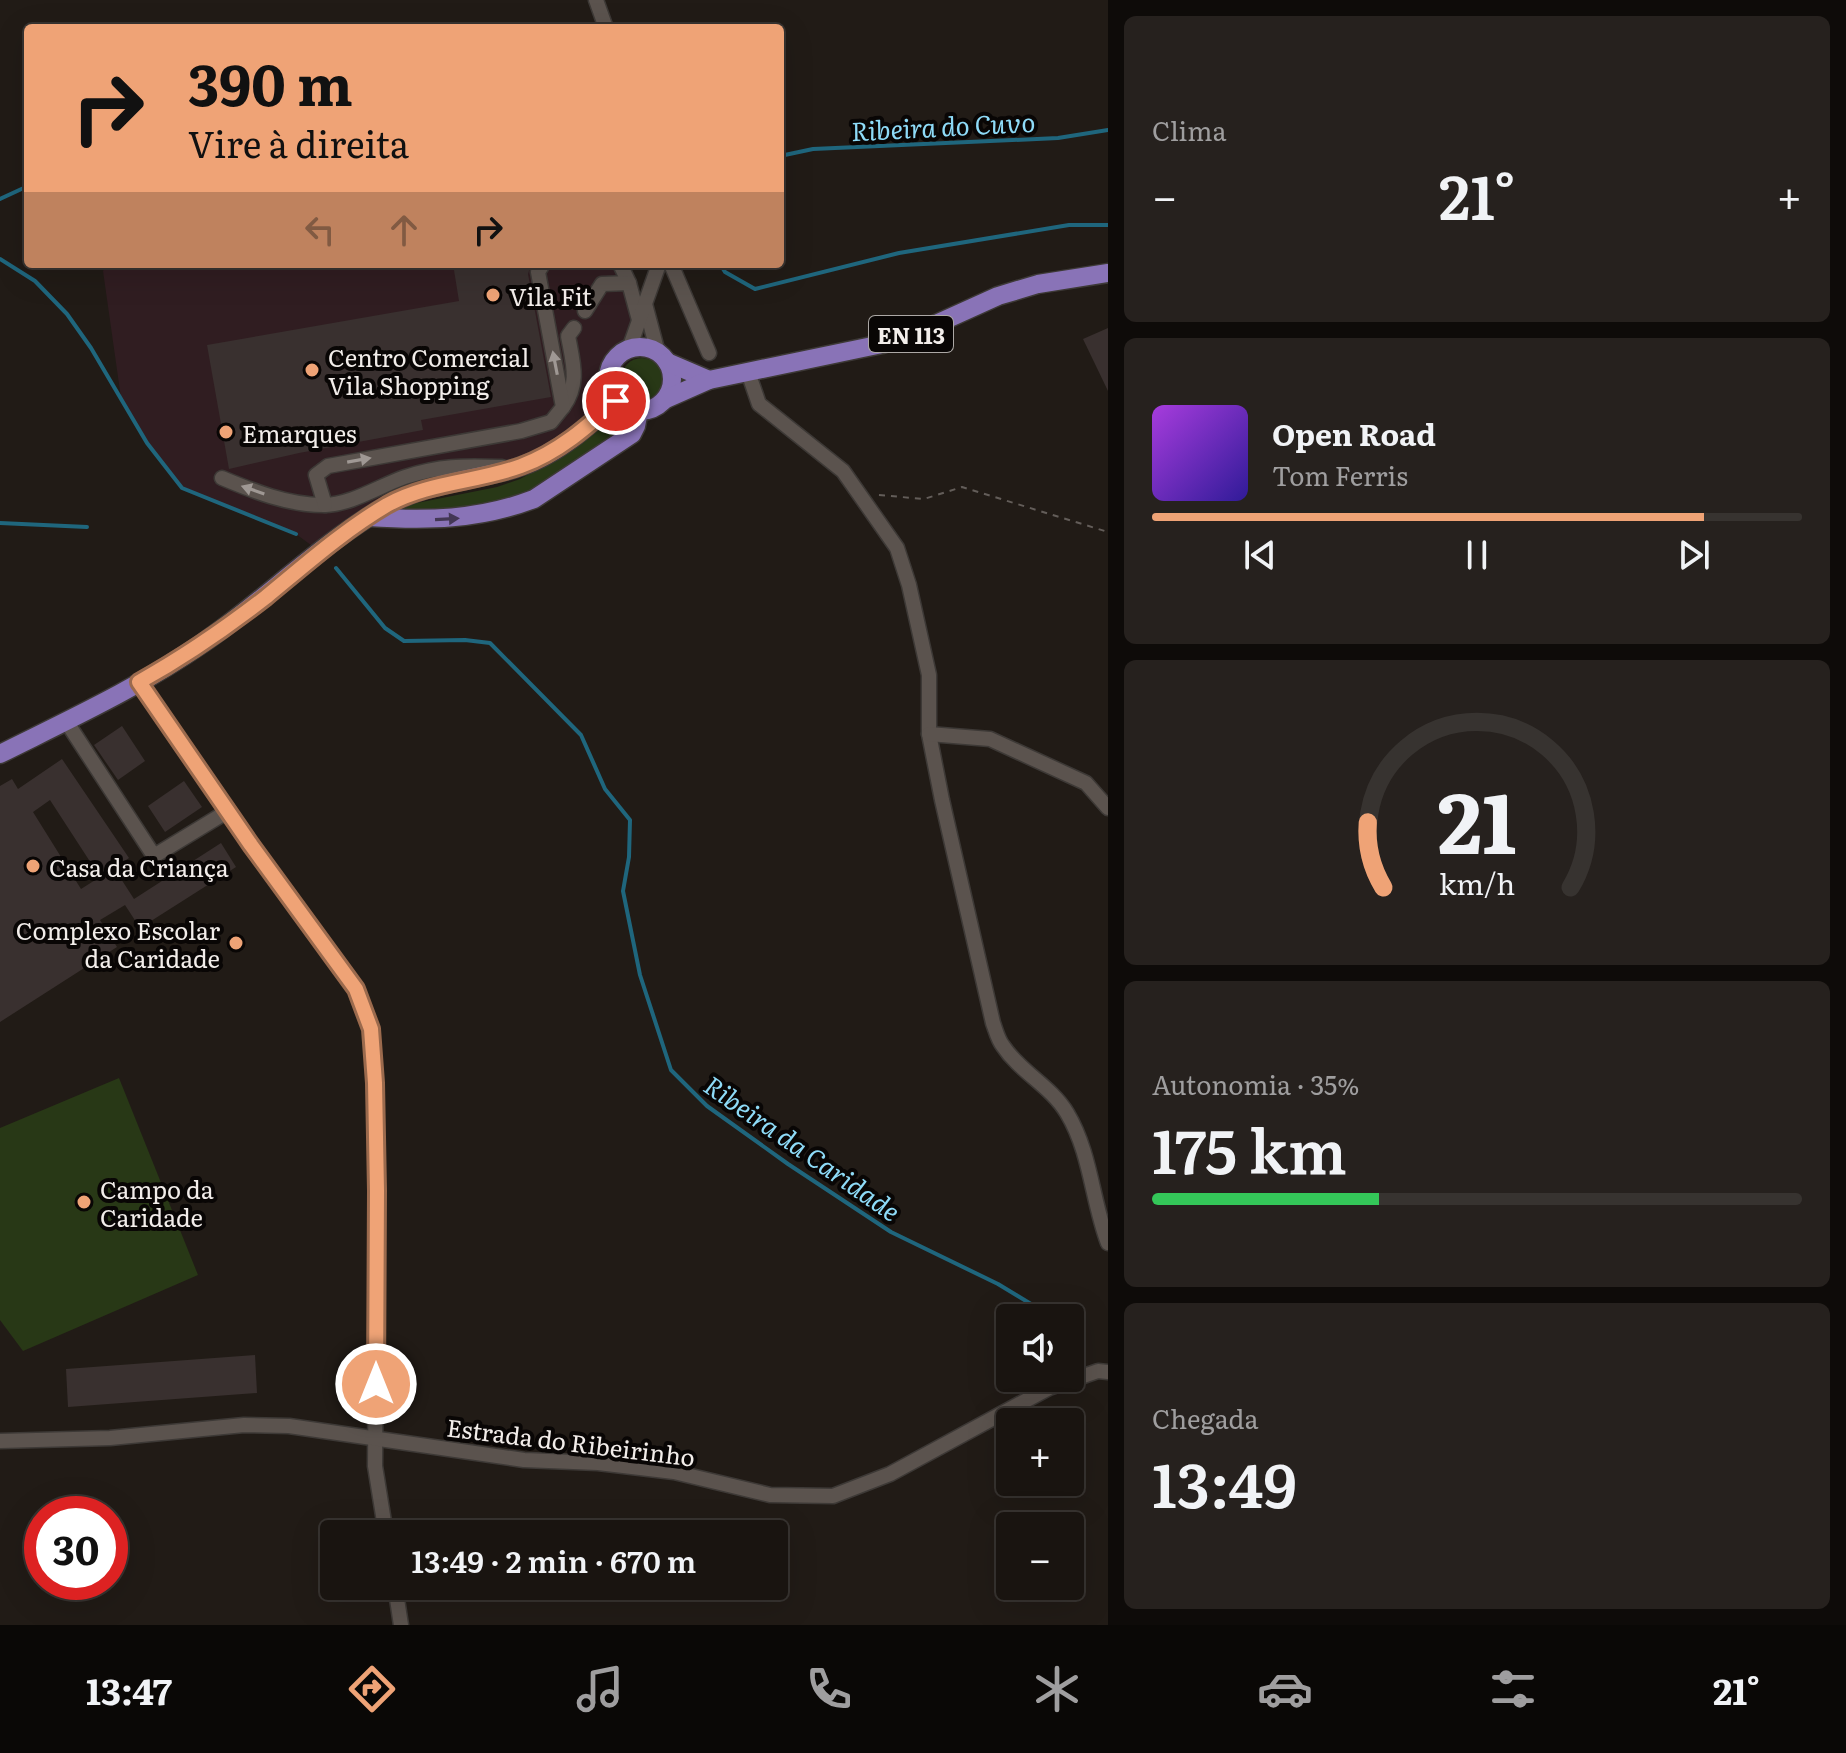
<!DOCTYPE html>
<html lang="pt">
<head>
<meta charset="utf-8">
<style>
	body { margin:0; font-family:Literata,serif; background:#26211e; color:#f1f3f6; height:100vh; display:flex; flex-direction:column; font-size:30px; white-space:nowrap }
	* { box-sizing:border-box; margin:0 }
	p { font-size:26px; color:#9f9e9f }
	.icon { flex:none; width:44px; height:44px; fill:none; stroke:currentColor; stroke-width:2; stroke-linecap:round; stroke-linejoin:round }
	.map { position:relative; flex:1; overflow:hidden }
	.drawer { display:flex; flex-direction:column; gap:16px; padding:16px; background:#0e0b09; width:738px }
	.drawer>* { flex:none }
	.banner { position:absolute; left:24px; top:24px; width:760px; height:244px; border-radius:8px; box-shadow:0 8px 32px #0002,0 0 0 2px #373330; background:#efa376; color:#111; overflow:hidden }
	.controls { position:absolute; left:996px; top:1304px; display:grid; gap:16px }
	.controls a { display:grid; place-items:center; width:88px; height:88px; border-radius:8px; background:#191410; box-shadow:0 8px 32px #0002,0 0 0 2px #373330; font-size:40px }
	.speed { position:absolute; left:24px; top:1496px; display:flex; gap:16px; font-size:40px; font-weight:700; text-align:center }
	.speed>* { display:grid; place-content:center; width:104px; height:104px; border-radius:50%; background:#191410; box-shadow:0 8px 32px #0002,0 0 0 2px #373330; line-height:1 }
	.speed .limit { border:12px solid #d22; background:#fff; color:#111 }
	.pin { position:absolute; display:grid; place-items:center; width:68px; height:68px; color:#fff; margin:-34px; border:4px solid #fff; border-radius:50%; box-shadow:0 2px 8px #0007 }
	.me { position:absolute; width:88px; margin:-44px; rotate:0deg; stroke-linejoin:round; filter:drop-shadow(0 0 6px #0008) }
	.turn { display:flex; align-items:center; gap:28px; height:168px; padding:0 32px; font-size:36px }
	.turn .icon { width:104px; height:104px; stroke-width:2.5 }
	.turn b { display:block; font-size:56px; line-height:68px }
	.lanes { display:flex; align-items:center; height:76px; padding:0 32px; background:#0003; justify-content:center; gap:40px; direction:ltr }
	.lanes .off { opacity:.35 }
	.big { font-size:60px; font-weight:600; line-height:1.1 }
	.drawer .card { flex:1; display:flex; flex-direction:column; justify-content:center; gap:12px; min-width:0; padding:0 28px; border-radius:12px; background:#26211e }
	.drawer .dial { align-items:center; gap:0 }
	.dial svg { height:208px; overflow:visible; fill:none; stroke:#373330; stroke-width:7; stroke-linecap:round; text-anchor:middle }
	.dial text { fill:#f1f3f6; stroke:none }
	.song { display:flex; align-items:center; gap:24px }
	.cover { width:96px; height:96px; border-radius:12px; background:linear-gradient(135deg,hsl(280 70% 55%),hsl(250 70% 35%)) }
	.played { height:8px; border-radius:4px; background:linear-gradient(90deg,#efa376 85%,#373330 85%) }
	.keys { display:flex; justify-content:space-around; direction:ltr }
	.heat { display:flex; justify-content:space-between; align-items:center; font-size:44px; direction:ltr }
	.charge { height:12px; border-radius:6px; background:linear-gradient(90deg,#34c759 35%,#373330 0) }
	.trip { position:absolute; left:320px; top:1520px; width:468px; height:80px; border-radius:8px; background:#191410; box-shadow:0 8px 32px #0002,0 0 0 2px #373330; font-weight:600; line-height:80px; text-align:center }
	.dock { display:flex; height:128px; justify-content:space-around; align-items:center; background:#0a0806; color:#9f9e9f }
	.dock .icon { width:56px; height:56px }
	.dock .active { color:#efa376 }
	.dock b { font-size:36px; color:#f1f3f6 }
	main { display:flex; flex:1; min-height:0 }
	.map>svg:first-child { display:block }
	.commercial { fill:#301d21 }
	.green { fill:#283816 }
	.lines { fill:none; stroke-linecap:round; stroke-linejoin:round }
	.stream { stroke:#1f667d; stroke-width:4 }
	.building { fill:#39302f; fill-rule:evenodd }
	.minor-casing { stroke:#3d3936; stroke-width:17 }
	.major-casing { stroke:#3d3936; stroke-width:21 }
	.path { stroke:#635d59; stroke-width:2; stroke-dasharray:6 6; stroke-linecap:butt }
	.minor { stroke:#5b534e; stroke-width:14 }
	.major { stroke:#8973b7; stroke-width:18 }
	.oneway { fill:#9f9894 }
	.oneway2 { fill:#433755 }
	.route-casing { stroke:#9b6a4d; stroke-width:20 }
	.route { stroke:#efa376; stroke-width:14 }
	.poi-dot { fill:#efa376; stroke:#090605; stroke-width:3 }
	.labels { text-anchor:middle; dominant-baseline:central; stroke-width:8; stroke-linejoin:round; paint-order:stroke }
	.shield { fill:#090605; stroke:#aca8a5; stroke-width:2 }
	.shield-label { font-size:22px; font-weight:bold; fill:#f2edea }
	.poi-label { font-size:24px; fill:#f2edea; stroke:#090605; text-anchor:start }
	.street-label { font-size:24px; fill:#f2edea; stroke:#090605 }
	.water-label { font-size:26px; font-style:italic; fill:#8edbf8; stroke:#090605 }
</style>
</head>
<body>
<main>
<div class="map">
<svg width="1108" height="1625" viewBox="0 0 1108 1625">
	<rect width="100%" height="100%" fill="#211b16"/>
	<polygon class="commercial" points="107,264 620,264 635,299 629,349 613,362 609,372 608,382 616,401 560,447 432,488 319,551 296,534 182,488 147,443 121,398 103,271"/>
	<g class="green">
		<circle cx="642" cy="379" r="21"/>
		<path d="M618,417L625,424L622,431C595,450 569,473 540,487C497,509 448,509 401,511L403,507L412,504L497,487L520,479L567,453L603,422Z"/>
		<polygon points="119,1078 198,1275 23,1351 0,1320 0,1128"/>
	</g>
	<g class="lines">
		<g class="stream">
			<polyline points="780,156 813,149 1058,138 1108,130"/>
			<polyline points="0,199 28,186"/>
			<polyline points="0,259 35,281 67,314 91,348 147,443 182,488 296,534"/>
			<polyline points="720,264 725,272 755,289 899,253 1069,225 1108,225"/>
			<polyline points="0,523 87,527"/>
			<polyline points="336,568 385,628 404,641 465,640 490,643 581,735 605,789 630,820 629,857 623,891 640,975 671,1070 707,1106 788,1164 891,1232 998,1284 1031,1304 1043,1318"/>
			<polyline points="1070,1356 1073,1361"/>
		</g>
	</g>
	<g class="building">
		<polygon points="453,264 531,264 528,274 551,397 421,420 423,430 299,453 229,469 207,345 459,301"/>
		<polygon points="1108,328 1108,391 1083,339"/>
		<polygon points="122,726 145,761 118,780 94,745"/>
		<path d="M62,759L129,858L114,868L134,899L221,843L236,867L140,928L125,905L100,920L117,947L0,1022V786L12,779L18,789ZM50,800L100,877L81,889L33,812Z"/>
		<polygon points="184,781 202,807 165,832 148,806"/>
		<polygon points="255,1355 257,1393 68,1407 66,1369"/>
	</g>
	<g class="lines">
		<g class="minor-casing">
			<g id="minor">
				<polyline points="596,0 606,28"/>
				<polyline points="620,264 629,283 639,320"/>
				<polyline points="671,264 709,353"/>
				<polyline points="645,304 658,353"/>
				<polyline points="585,311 602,284 629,283"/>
				<polyline points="629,349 659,264"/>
				<path d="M748,372L759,404L843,471L897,548L909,585L929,675V734L942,800L993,1023C996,1031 998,1040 1003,1046C1020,1072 1051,1086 1067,1113C1091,1153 1092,1201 1108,1243"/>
				<path d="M563,407C580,384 573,363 568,336L574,328"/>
				<path d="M222,478C253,491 288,505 323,505C351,505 379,486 405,477C442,465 464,466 502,467"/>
				<polyline points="325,505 316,475 328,466 521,431 551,422 563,407 538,272 543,264"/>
				<polyline points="139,682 251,845 356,989 371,1029 375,1083 377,1191 375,1466 386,1534"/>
				<polyline points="66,721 154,856 228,811"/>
				<polyline points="929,734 990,739 1086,783 1108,808"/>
				<polyline points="0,1441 110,1438 244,1425 289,1426 524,1460 598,1463 674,1472 770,1495 833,1496 890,1474 1049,1388 1098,1371 1108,1372"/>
				<polyline points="395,1586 401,1625"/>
			</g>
		</g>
		<g class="major-casing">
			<g id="major">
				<circle cx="640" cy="379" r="32"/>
				<polyline points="667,362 709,380"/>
				<polyline points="666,399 709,380 882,344 925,329 998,296 1038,284 1108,273"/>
				<path d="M369,517C426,521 479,520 534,499L632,434L636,426L639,411"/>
				<path d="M0,754C68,720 140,687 203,643C266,599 321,543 388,505C426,483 474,480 516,468C556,456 586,428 616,401"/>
			</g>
		</g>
		<polyline class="path" points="879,495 924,499 962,487 1108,532"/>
		<use href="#minor" class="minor"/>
		<use href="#major" class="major"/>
	</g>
	<defs><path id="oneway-solid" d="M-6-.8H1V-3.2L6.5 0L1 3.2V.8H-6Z" transform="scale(2)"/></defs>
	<g class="oneway">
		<use href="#oneway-solid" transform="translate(555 363) rotate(-101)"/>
		<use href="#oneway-solid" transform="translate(359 460) rotate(-10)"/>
		<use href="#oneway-solid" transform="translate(253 490) rotate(-161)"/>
	</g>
	<use class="oneway2" href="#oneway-solid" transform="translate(447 519) rotate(-3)"/>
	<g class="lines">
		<g class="route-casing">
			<path id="route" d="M376,1384L377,1191L375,1083L371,1029L356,989L251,845L139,682C184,657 226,628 266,597C305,565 343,531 387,505C428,482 478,482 521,466C559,452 587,427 616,401"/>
		</g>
		<use href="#route" class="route"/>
	</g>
	<g class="poi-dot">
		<circle cx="493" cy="295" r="8"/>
		<circle cx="312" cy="370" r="8"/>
		<circle cx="226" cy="432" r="8"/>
		<circle cx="33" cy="866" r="8"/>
		<circle cx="236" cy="943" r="8"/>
		<circle cx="84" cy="1202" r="8"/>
	</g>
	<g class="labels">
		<rect class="shield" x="869" y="316" width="84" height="36" rx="6"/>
		<g class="shield-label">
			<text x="911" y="334">EN 113</text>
		</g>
		<g class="poi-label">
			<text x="509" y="295">Vila Fit</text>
			<text x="328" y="356">Centro Comercial<tspan x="328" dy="28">Vila Shopping</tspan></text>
			<text x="242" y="432">Emarques</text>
			<text x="49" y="866">Casa da Criança</text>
			<text x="220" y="929" text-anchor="end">Complexo Escolar<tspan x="220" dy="28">da Caridade</tspan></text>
			<text x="100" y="1188">Campo da<tspan x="100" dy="28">Caridade</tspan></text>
		</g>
		<g class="street-label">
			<text transform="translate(571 1441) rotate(7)">Estrada do Ribeirinho</text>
		</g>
		<g class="water-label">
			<text transform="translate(943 125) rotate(-3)">Ribeira do Cuvo</text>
			<text transform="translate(803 1147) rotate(35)">Ribeira da Caridade</text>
		</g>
	</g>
</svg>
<div class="controls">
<a><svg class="icon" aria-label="sound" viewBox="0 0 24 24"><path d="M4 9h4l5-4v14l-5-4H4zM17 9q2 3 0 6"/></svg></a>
<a>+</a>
<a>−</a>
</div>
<div class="speed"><div class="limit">30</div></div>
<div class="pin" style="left:616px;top:401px;background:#d93025"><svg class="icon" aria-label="arrive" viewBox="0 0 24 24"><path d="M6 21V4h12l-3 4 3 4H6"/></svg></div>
<svg class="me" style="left:376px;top:1384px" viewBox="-20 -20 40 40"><circle r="17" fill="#efa376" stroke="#fff" stroke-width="3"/><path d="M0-11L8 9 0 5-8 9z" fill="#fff"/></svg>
<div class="trip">13:49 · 2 min · 670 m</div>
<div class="banner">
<div class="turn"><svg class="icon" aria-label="right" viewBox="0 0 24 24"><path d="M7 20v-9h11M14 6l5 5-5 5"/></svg><div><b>390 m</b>Vire à direita</div></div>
<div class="lanes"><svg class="icon off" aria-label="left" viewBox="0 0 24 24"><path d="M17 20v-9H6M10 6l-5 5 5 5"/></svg><svg class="icon off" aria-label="ahead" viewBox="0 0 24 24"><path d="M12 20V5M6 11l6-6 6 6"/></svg><svg class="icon" aria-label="right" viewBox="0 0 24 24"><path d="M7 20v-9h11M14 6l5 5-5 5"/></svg></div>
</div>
</div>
<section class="drawer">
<div class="card"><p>Clima</p>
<div class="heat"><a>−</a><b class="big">21°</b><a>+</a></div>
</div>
<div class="card">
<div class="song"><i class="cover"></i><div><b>Open Road</b><p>Tom Ferris</p></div></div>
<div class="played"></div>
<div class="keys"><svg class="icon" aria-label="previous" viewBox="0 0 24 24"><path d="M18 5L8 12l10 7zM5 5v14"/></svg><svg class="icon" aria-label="pause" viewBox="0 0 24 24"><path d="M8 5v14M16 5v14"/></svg><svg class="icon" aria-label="next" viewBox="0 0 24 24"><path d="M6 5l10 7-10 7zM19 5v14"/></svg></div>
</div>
<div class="card dial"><svg viewBox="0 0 100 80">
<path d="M14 69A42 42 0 1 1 86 69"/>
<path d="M14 69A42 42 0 0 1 8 44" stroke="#efa376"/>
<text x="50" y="56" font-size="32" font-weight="700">21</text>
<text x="50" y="72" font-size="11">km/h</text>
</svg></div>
<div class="card"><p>Autonomia · 35%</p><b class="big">175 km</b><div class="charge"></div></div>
<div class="card"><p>Chegada</p><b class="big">13:49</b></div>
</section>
</main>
<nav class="dock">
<b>13:47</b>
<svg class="icon active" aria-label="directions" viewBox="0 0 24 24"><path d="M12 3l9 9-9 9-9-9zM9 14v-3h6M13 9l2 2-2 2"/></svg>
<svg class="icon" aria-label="music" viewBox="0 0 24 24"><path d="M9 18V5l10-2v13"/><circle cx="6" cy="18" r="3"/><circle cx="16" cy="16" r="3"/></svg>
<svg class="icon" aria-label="phone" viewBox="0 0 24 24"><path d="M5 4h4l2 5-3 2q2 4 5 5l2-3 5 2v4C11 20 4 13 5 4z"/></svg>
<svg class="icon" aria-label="climate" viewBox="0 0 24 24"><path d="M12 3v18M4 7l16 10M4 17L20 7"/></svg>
<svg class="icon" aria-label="car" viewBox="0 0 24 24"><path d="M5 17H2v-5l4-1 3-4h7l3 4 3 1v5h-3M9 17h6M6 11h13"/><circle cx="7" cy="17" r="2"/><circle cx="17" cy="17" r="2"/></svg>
<svg class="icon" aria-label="filters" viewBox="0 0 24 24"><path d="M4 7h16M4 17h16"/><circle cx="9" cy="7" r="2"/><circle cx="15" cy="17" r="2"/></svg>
<b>21°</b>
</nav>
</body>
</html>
